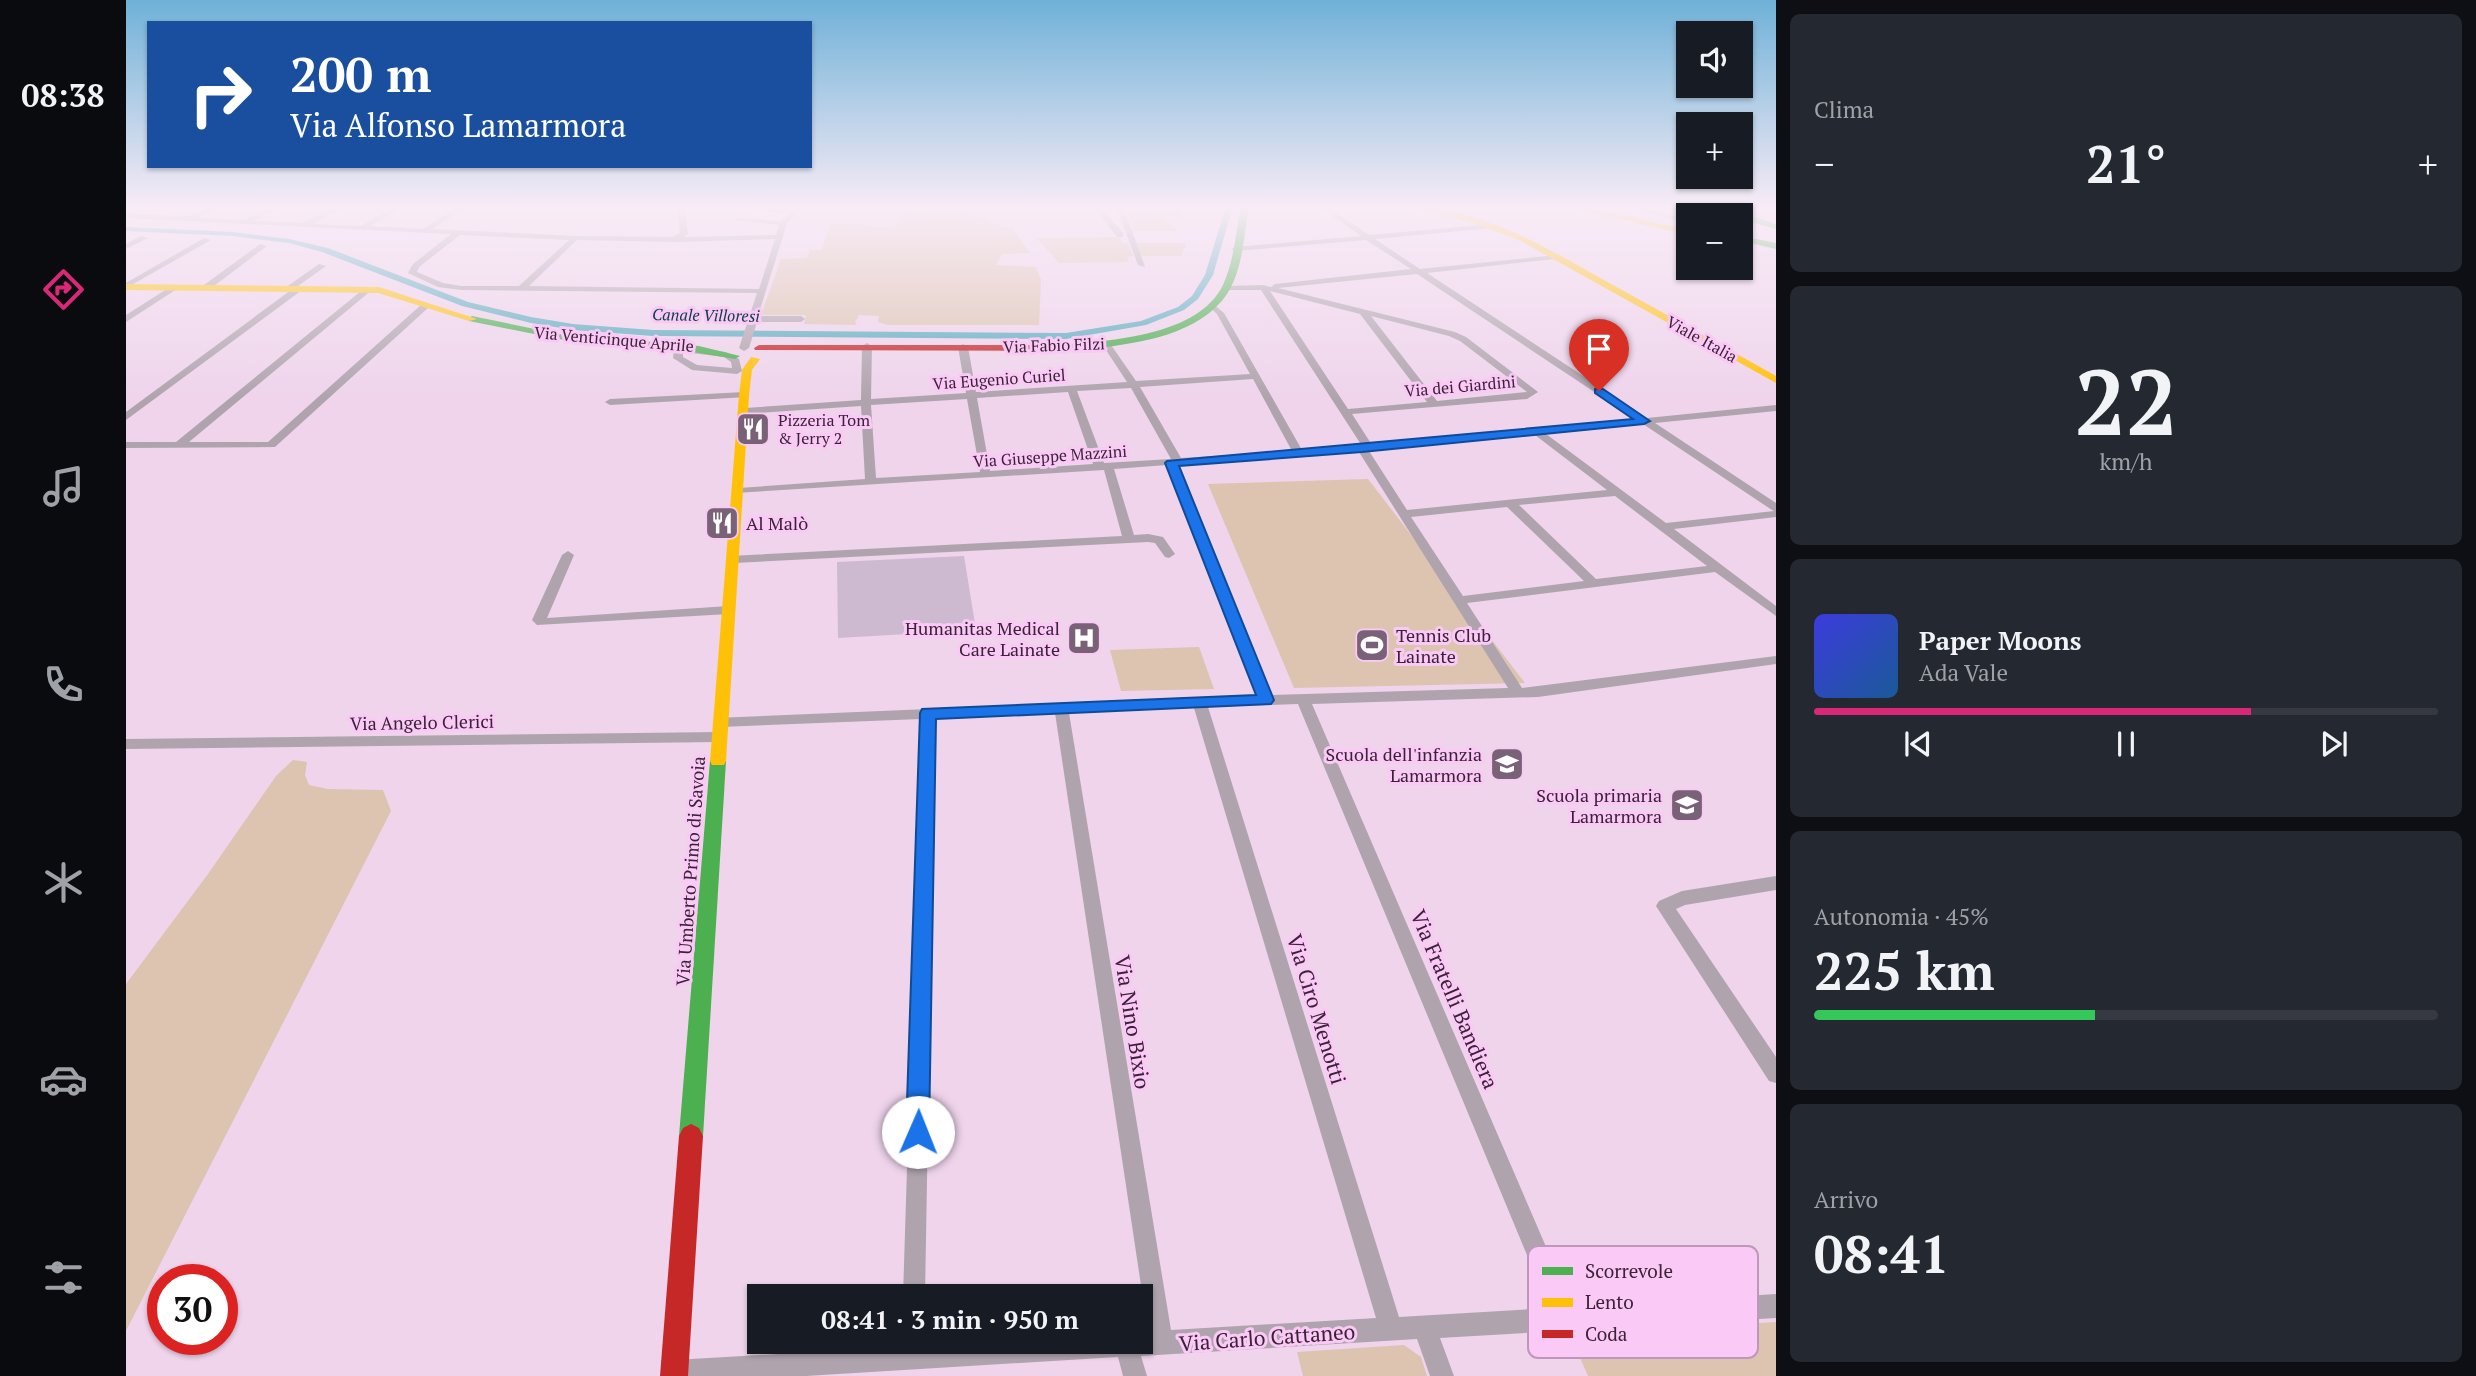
<!DOCTYPE html>
<html lang="it">
<head>
<meta charset="utf-8">
<style>
	body { margin:0; font-family:"PT Serif",serif; background:#242831; color:#f1f3f6; height:100vh; display:flex; flex-direction:column; font-size:26px; white-space:nowrap }
	* { box-sizing:border-box; margin:0 }
	p { font-size:23px; color:#9ea1a6 }
	.icon { flex:none; width:38px; height:38px; fill:none; stroke:currentColor; stroke-width:2; stroke-linecap:round; stroke-linejoin:round }
	.map { position:relative; flex:1; overflow:hidden }
	.sheet { display:flex; flex-direction:column; gap:14px; padding:14px; background:#0d0f14; width:700px }
	.sheet>* { flex:none }
	.banner { position:absolute; left:21px; top:21px; width:665px; height:147px; border-radius:0px; box-shadow:0 2px 5px #0004; background:#1a4fa0; color:#fff; overflow:hidden }
	.controls { position:absolute; left:1550px; top:21px; display:grid; gap:14px }
	.controls a { display:grid; place-items:center; width:77px; height:77px; border-radius:0px; background:#171b24; box-shadow:0 2px 5px #0004; font-size:35px }
	.speed { position:absolute; left:21px; top:1264px; display:flex; gap:14px; font-size:35px; font-weight:700; text-align:center }
	.speed>* { display:grid; place-content:center; width:91px; height:91px; border-radius:50%; background:#171b24; box-shadow:0 2px 5px #0004; line-height:1 }
	.speed .limit { border:10px solid #d22; background:#fff; color:#111 }
	.pin { position:absolute; display:grid; place-items:center; width:60px; height:60px; color:#fff; margin:-72px -30px; border-radius:50% 50% 50% 0; rotate:-45deg; box-shadow:0 0 7px #0007 }
	.pin .icon { rotate:45deg }
	.me { position:absolute; width:77px; margin:-38px; rotate:1deg; stroke-linejoin:round; filter:drop-shadow(0 0 5px #0008) }
	.turn { display:flex; align-items:center; gap:24px; height:147px; padding:0 28px; font-size:32px }
	.turn .icon { width:91px; height:91px; stroke-width:2.5 }
	.turn b { display:block; font-size:49px; line-height:60px }
	.big { font-size:52px; font-weight:600; line-height:1.1 }
	.sheet .card { flex:1; display:flex; flex-direction:column; justify-content:center; gap:10px; min-width:0; padding:0 24px; border-radius:10px; background:#242831 }
	.sheet .dial { align-items:center; gap:0 }
	.dial b { font-size:91px; line-height:1 }
	.song { display:flex; align-items:center; gap:21px }
	.cover { width:84px; height:84px; border-radius:10px; background:linear-gradient(135deg,hsl(240 70% 55%),hsl(210 70% 35%)) }
	.played { height:7px; border-radius:4px; background:linear-gradient(90deg,#db2777 70%,#363941 70%) }
	.keys { display:flex; justify-content:space-around; direction:ltr }
	.heat { display:flex; justify-content:space-between; align-items:center; font-size:38px; direction:ltr }
	.charge { height:10px; border-radius:5px; background:linear-gradient(90deg,#34c759 45%,#363941 0) }
	.trip { position:absolute; left:621px; top:1284px; width:406px; height:70px; border-radius:0px; background:#171b24; box-shadow:0 2px 5px #0004; font-weight:600; line-height:70px; text-align:center }
	main { display:flex; flex:1; min-height:0 }
	.tab-bar { display:flex; flex-direction:column; width:126px; justify-content:space-around; align-items:center; background:#090b0e; color:#9ea1a6 }
	.tab-bar .icon { width:49px; height:49px }
	.tab-bar .selected { color:#db2777 }
	.tab-bar b { font-size:32px; color:#f1f3f6 }
	.map>svg:first-child { display:block }
	.green { fill:#dcc4b1 }
	.lines { fill:none; stroke-linecap:round; stroke-linejoin:round }
	.canal { fill:#59acbf; fill-rule:evenodd }
	.building { fill:#cdbad1 }
	.street { fill:#afa4ae; fill-rule:evenodd }
	.fast { fill:#4caf50; fill-rule:evenodd }
	.slow { fill:#ffc107; fill-rule:evenodd }
	.jam { fill:#c62828; fill-rule:evenodd }
	.route { fill:#1a73e8; stroke:#114b97; stroke-width:2 }
	.labels { text-anchor:middle; dominant-baseline:central; stroke-width:6; stroke-linejoin:round; paint-order:stroke }
	.far-water-label { font-size:16px; font-style:italic; fill:#0c4048; stroke:#fac9f5 }
	.far-street-label { font-size:16px; fill:#3a2338; stroke:#fac9f5 }
	.far-poi-label { font-size:16px; fill:#3a2338; stroke:#fac9f5; text-anchor:start }
	.poi-label { font-size:18px; fill:#3a2338; stroke:#fac9f5; text-anchor:end }
	.street-label { font-size:18px; fill:#3a2338; stroke:#fac9f5 }
	.near-street-label { font-size:21px; fill:#3a2338; stroke:#fac9f5 }
	.key { fill:#fac9f5; stroke:#c097bc; stroke-width:2 }
	.key-label { font-size:19px; fill:#3a2338 }
</style>
</head>
<body>
<main>
<nav class="tab-bar">
<b>08:38</b>
<svg class="icon selected" aria-label="directions" viewBox="0 0 24 24"><path d="M12 3l9 9-9 9-9-9zM9 14v-3h6M13 9l2 2-2 2"/></svg>
<svg class="icon" aria-label="music" viewBox="0 0 24 24"><path d="M9 18V5l10-2v13"/><circle cx="6" cy="18" r="3"/><circle cx="16" cy="16" r="3"/></svg>
<svg class="icon" aria-label="phone" viewBox="0 0 24 24"><path d="M5 4h4l2 5-3 2q2 4 5 5l2-3 5 2v4C11 20 4 13 5 4z"/></svg>
<svg class="icon" aria-label="climate" viewBox="0 0 24 24"><path d="M12 3v18M4 7l16 10M4 17L20 7"/></svg>
<svg class="icon" aria-label="car" viewBox="0 0 24 24"><path d="M5 17H2v-5l4-1 3-4h7l3 4 3 1v5h-3M9 17h6M6 11h13"/><circle cx="7" cy="17" r="2"/><circle cx="17" cy="17" r="2"/></svg>
<svg class="icon" aria-label="filters" viewBox="0 0 24 24"><path d="M4 7h16M4 17h16"/><circle cx="9" cy="7" r="2"/><circle cx="15" cy="17" r="2"/></svg>
</nav>
<div class="map">
<svg width="1650" height="1376" viewBox="0 0 1650 1376">
	<rect width="100%" height="100%" fill="#efd4ec"/>
	<g class="green">
		<path d="M782,207L838,210L847,217C864,217 869,227 886,228L904,253L876,254L870,265L910,267L915,280L913,325H762L752,322L753,316L733,315L729,322L731,325L678,324L680,315H635L655,259L681,258L684,250H696L705,222L768,228Z"/>
		<polygon points="1052,209 1057,216 1038,217 1051,231 1008,231 1002,212"/>
		<polygon points="993,237 996,243 1002,243 1007,256 1001,257 1003,262 933,263 911,238"/>
		<polygon points="1010,243 1058,243 1060,244 1055,256 1015,256"/>
		<polygon points="1242,479 1399,683 1168,688 1082,484"/>
		<polygon points="1073,647 1088,689 995,691 984,650"/>
		<polygon points="167,760 181,762 179,775 183,785 202,789 257,790 265,811 0,1331 0,984 82,874 150,776"/>
		<polygon points="1650,1322 1650,1376 1462,1376 1444,1335"/>
		<polygon points="1278,1345 1295,1357 1301,1376 1177,1376 1171,1352"/>
	</g>
	<g class="lines">
		<polygon class="canal" points="1100,206 1107,206 1087,275 1072,299 1058,310 1020,325 940,339 527,336 447,330 405,323 336,306 196,252 163,243 107,236 0,231 0,227 107,232 163,239 202,248 342,302 405,317 447,324 527,330 940,333 1015,321 1052,307 1066,296 1079,275"/>
	</g>
	<polygon class="building" points="838,556 850,630 712,638 711,562"/>
	<g class="lines">
		<g class="street">
			<path d="M87,206H97L71,218L118,220L146,206H155L128,221L177,223L209,206H218L187,224L235,226L269,206H278L244,226L297,229L333,206H342L306,229L449,236L547,237L554,233L551,210L555,206H562L559,210L562,234L558,237H564L650,235L653,225L608,220L612,218L655,221L662,214L601,206L666,210L670,206H677L661,223L632,316H675L679,319L675,322H631L623,348L618,351L613,348L631,293L335,290L312,287L282,273L287,264L325,234L0,218V214L62,216ZM334,235L443,240L393,286H335L317,283L291,272L293,267ZM649,239L633,289L403,286L451,240L553,242Z"/>
			<polygon points="967,206 974,206 997,233 997,237 991,237"/>
			<polygon points="990,206 997,206 1019,267 1012,265"/>
			<path d="M1192,206H1200L1243,235L1367,224L1371,226L1367,228L1249,239L1294,269L1431,255L1432,257L1428,259L1301,273L1521,418L1650,405V411L1529,423L1650,503V517L1548,529L1650,606V616L1589,572L1341,603L1396,688L1650,656V664L1412,697L1186,704L1446,1307L1650,1294V1318L1314,1338L1328,1376H1304L1291,1339L1015,1356L1021,1376H997L992,1357L680,1376H538L536,1372L540,1364L548,1360L774,1347V1342H798V1345L847,1342H1015V1332H1022L929,713L809,718L799,1297H777L795,719L594,727L589,726L587,722L589,718L1131,695L1041,465L988,469L1008,535L1022,534L1037,537L1049,554L1043,558L1039,557L1029,543L1022,542L608,563L604,562L602,559L604,556L996,536L978,470L609,493V489L613,488L739,479L735,406L618,414L613,411L618,408L735,400L736,346L741,343L746,346L745,399L840,393L832,347L837,344L842,347L850,392L1001,382L976,344L980,341L983,342L1010,381L1124,374L1091,314L1082,306L1086,303L1098,313L1176,450L1236,446L1135,290H1100L1096,288L1100,286L1137,285L1145,287L1149,284L1285,269L1240,240L1109,251L1105,249L1109,247L1235,236ZM1291,274L1509,419L1246,445L1226,414L1401,399L1412,392L1340,337L1329,332L1152,288ZM1144,291L1234,314L1301,402L1222,409ZM1245,316L1323,336L1334,341L1401,392L1311,401ZM1127,379L1166,451L1055,458L1014,387ZM1005,388L1045,459L978,463L951,391ZM942,392L967,464L864,471L851,398ZM841,399L854,472L750,478L745,405ZM1517,424L1646,510L1648,511L1540,523L1420,434ZM1409,435L1481,490L1281,510L1243,451ZM1233,452L1382,688L1145,695L1052,466ZM1489,496L1581,566L1470,579L1393,505ZM1381,507L1458,581L1337,596L1285,517ZM1172,704L1423,1308L1273,1317L1082,707ZM1068,708L1250,1318L1045,1330L943,713Z"/>
			<polygon points="1494,206 1508,206 1551,217 1547,219"/>
			<polygon points="15,236 22,238 0,249 0,244"/>
			<polygon points="78,238 85,240 0,288 0,283"/>
			<polygon points="134,244 141,246 84,289 78,289 78,285"/>
			<polygon points="193,264 200,266 172,286 176,286 176,290 0,420 0,412 165,290 159,288"/>
			<polygon points="47,285 54,287 0,322 0,315"/>
			<polygon points="240,287 247,289 63,442 142,442 296,304 302,304 302,308 149,447 0,448 0,442 50,442"/>
			<path d="M553,346L600,352L613,359L616,371L611,374L566,370L547,358L548,349ZM557,352L598,357L605,362L606,368L571,365L557,357Z"/>
			<polygon points="618,392 623,395 621,397 484,405 479,402 484,399"/>
			<polygon points="442,551 448,555 421,618 603,606 609,610 603,614 411,625 406,620 436,555"/>
			<polygon points="593,732 598,733 600,737 598,741 593,742 0,749 0,739"/>
			<polygon points="1650,876 1650,890 1559,905 1550,909 1650,1057 1650,1083 1643,1081 1530,906 1533,901 1556,891"/>
		</g>
		<g class="fast">
			<path d="M1115,206H1123C1118,235 1117,269 1101,294C1074,334 1015,343 971,348C959,349 945,352 933,350V346L937,345C986,340 1072,336 1097,285C1108,261 1110,232 1115,206Z"/>
			<polygon points="1582,206 1595,206 1650,224 1650,229 1615,219 1615,215 1606,215"/>
			<polygon points="1615,236 1650,243 1650,249 1615,241"/>
			<polygon points="346,316 433,334 573,346 614,356 609,359 555,350 448,342 343,321 341,319"/>
			<polygon points="592,755 598,757 600,761 577,1136 573,1144 565,1148 557,1144 553,1136 584,761 586,757"/>
		</g>
		<g class="slow">
			<path d="M1280,206C1359,206 1430,254 1496,290C1548,319 1599,347 1650,376V383L1393,240L1343,222Z"/>
			<polygon points="1436,206 1453,206 1563,230 1563,235"/>
			<polygon points="0,284 253,287 351,319 343,321 252,293 0,290"/>
			<polygon points="625,357 634,359 626,370 623,395 600,761 598,765 586,765 584,761 613,395 616,370"/>
		</g>
		<g class="jam">
			<polygon points="633,345 937,345 942,348 937,351 629,350 628,348"/>
			<polygon points="565,1124 573,1128 577,1136 562,1376 534,1376 553,1136 557,1128"/>
		</g>
	</g>
	<linearGradient id="sky" x2="0" y2="1"><stop stop-color="#6fb1d8"/><stop offset="0.52" stop-color="#f8ecf6"/><stop offset="1" stop-color="#f8ecf6" stop-opacity="0"/></linearGradient>
	<rect width="1650" height="399" fill="url(#sky)"/>
	<polygon class="route" points="1469,389 1477,389 1524,421 1518,424 1236,452 1053,466 1148,700 1145,704 810,719 803,1132 800,1140 792,1143 783,1140 780,1132 794,713 796,709 1130,695 1039,463 1041,461 1507,419 1469,393"/>
	<defs>
		<g id="restaurant-square" transform="scale(1.75)"><rect x="-9" y="-9" width="18" height="18" rx="4" fill="#796177" stroke="#fac9f5"/><path d="M-5-6h1v4h1v-4h1v4h1v-4h1v5L-1.5 .5V6h-2V.5L-5-1ZM5-6V6H3V1.5H1.5Q1.5-4 5-6Z" fill="#fff"/></g>
		<g id="hospital-square" transform="scale(1.75)"><rect x="-9" y="-9" width="18" height="18" rx="4" fill="#796177" stroke="#fac9f5"/><path d="M-5-5h3v3.5h4V-5h3V5h-3V1.5h-4V5h-3Z" fill="#fff"/></g>
		<g id="stadium-square" transform="scale(1.75)"><rect x="-9" y="-9" width="18" height="18" rx="4" fill="#796177" stroke="#fac9f5"/><path d="M0-5a6.5 5 0 1 0 0 10a6.5 5 0 1 0 0-10ZM-3.5-1.8h7v3.6h-7Z" fill="#fff"/></g>
		<g id="school-square" transform="scale(1.75)"><rect x="-9" y="-9" width="18" height="18" rx="4" fill="#796177" stroke="#fac9f5"/><path d="M0-5L7-2L0 1L-7-2ZM-4 1L0 2.5L4 1V4Q0 6-4 4Z" fill="#fff"/></g>
	</defs>
	<g fill-rule="evenodd">
		<use href="#restaurant-square" x="627" y="429"/>
		<use href="#restaurant-square" x="596" y="523"/>
		<use href="#hospital-square" x="958" y="638"/>
		<use href="#stadium-square" x="1246" y="645"/>
		<use href="#school-square" x="1381" y="764"/>
		<use href="#school-square" x="1561" y="805"/>
	</g>
	<g class="labels">
		<g class="far-water-label">
			<text transform="translate(580 315) rotate(1)">Canale Villoresi</text>
		</g>
		<g class="far-street-label">
			<text transform="translate(488 339) rotate(5)">Via Venticinque Aprile</text>
			<text transform="translate(1576 339) rotate(29)">Viale Italia</text>
			<text transform="translate(928 345) rotate(-2)">Via Fabio Filzi</text>
			<text transform="translate(873 379) rotate(-4)">Via Eugenio Curiel</text>
			<text transform="translate(1334 386) rotate(-5)">Via dei Giardini</text>
			<text transform="translate(924 456) rotate(-4)">Via Giuseppe Mazzini</text>
		</g>
		<g class="far-poi-label">
			<text x="652" y="420">Pizzeria Tom<tspan x="652" dy="18">&amp; Jerry 2</tspan></text>
		</g>
		<g class="poi-label">
			<text x="620" y="523" text-anchor="start">Al Malò</text>
			<text x="934" y="628">Humanitas Medical<tspan x="934" dy="21">Care Lainate</tspan></text>
			<text x="1270" y="635" text-anchor="start">Tennis Club<tspan x="1270" dy="21">Lainate</tspan></text>
			<text x="1356" y="754">Scuola dell'infanzia<tspan x="1356" dy="21">Lamarmora</tspan></text>
			<text x="1536" y="795">Scuola primaria<tspan x="1536" dy="21">Lamarmora</tspan></text>
		</g>
		<g class="street-label">
			<text transform="translate(296 722) rotate(-1)">Via Angelo Clerici</text>
			<text transform="translate(564 871) rotate(-86)">Via Umberto Primo di Savoia</text>
		</g>
		<g class="near-street-label">
			<text transform="translate(1329 999) rotate(67)">Via Fratelli Bandiera</text>
			<text transform="translate(1191 1009) rotate(73)">Via Ciro Menotti</text>
			<text transform="translate(1007 1022) rotate(81)">Via Nino Bixio</text>
			<text transform="translate(1141 1337) rotate(-4)">Via Carlo Cattaneo</text>
		</g>
	</g>
	<rect x="1402" y="1246" width="230" height="112" rx="10" class="key"/>
	<rect x="1416" y="1267" width="31" height="8" fill="#4caf50"/>
	<rect x="1416" y="1298" width="31" height="9" fill="#ffc107"/>
	<rect x="1416" y="1330" width="31" height="8" fill="#c62828"/>
	<g class="key-label">
		<text x="1459" y="1278">Scorrevole</text>
		<text x="1459" y="1309">Lento</text>
		<text x="1459" y="1341">Coda</text>
	</g>
</svg>
<div class="controls">
<a><svg class="icon" aria-label="sound" viewBox="0 0 24 24"><path d="M4 9h4l5-4v14l-5-4H4zM17 9q2 3 0 6"/></svg></a>
<a>+</a>
<a>−</a>
</div>
<div class="speed"><div class="limit">30</div></div>
<div class="pin" style="left:1473px;top:391px;background:#d93025"><svg class="icon" aria-label="arrive" viewBox="0 0 24 24"><path d="M6 21V4h12l-3 4 3 4H6"/></svg></div>
<svg class="me" style="left:792px;top:1132px" viewBox="-20 -20 40 40"><circle r="19" fill="#fff"/><path d="M0-13L10 11 0 6-10 11z" fill="#1a73e8"/></svg>
<div class="trip">08:41 · 3 min · 950 m</div>
<div class="banner">
<div class="turn"><svg class="icon" aria-label="right" viewBox="0 0 24 24"><path d="M7 20v-9h11M14 6l5 5-5 5"/></svg><div><b>200 m</b>Via Alfonso Lamarmora</div></div>
</div>
</div>
<section class="sheet">
<div class="card"><p>Clima</p>
<div class="heat"><a>−</a><b class="big">21°</b><a>+</a></div>
</div>
<div class="card dial"><b>22</b><p>km/h</p></div>
<div class="card">
<div class="song"><i class="cover"></i><div><b>Paper Moons</b><p>Ada Vale</p></div></div>
<div class="played"></div>
<div class="keys"><svg class="icon" aria-label="previous" viewBox="0 0 24 24"><path d="M18 5L8 12l10 7zM5 5v14"/></svg><svg class="icon" aria-label="pause" viewBox="0 0 24 24"><path d="M8 5v14M16 5v14"/></svg><svg class="icon" aria-label="next" viewBox="0 0 24 24"><path d="M6 5l10 7-10 7zM19 5v14"/></svg></div>
</div>
<div class="card"><p>Autonomia · 45%</p><b class="big">225 km</b><div class="charge"></div></div>
<div class="card"><p>Arrivo</p><b class="big">08:41</b></div>
</section>
</main>
</body>
</html>
